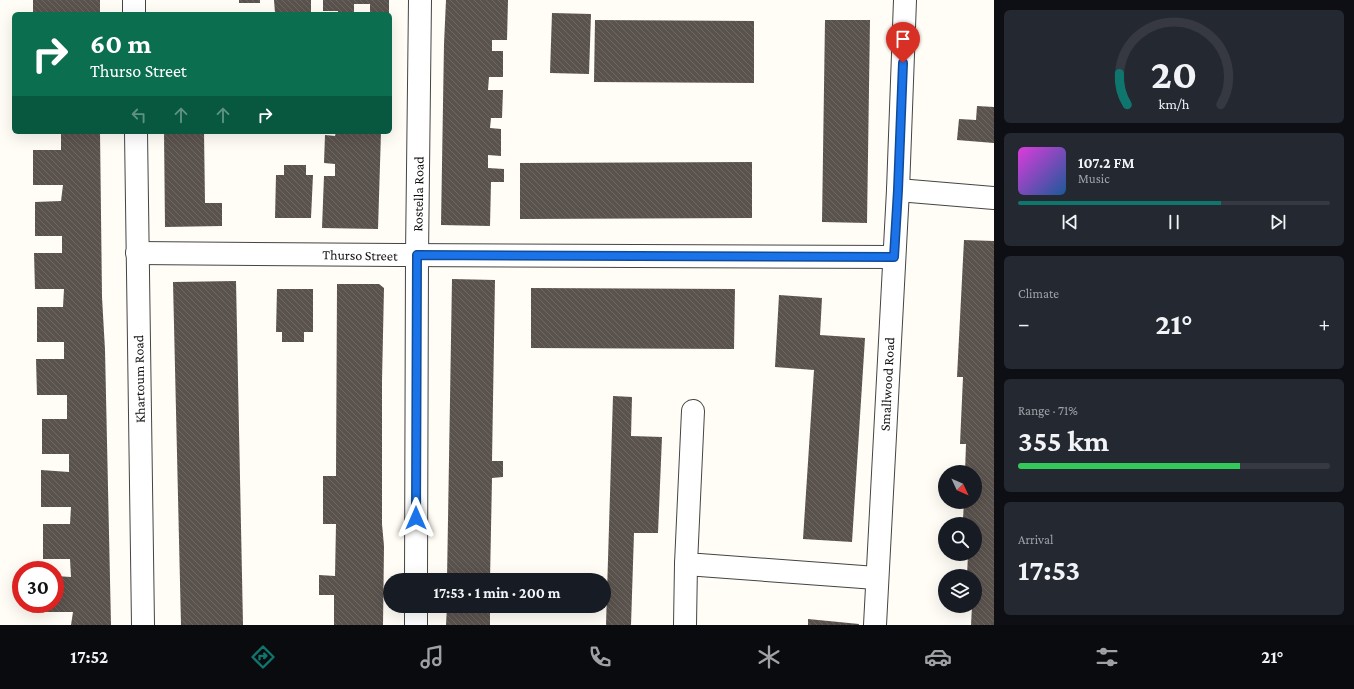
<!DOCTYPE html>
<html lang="en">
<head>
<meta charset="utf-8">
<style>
	body { margin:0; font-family:"Crimson Pro",serif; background:#242831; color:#f1f3f6; height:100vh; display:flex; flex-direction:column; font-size:15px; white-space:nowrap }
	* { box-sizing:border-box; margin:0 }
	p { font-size:13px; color:#9ea1a6 }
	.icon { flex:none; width:22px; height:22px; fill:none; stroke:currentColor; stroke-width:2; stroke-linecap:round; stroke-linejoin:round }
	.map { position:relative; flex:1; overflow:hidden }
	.side { display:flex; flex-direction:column; gap:10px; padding:10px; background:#0d0f14; width:360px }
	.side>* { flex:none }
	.hud { position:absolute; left:12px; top:12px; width:380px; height:122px; border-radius:6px; box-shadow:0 4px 16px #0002; background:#0b6e4f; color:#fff; overflow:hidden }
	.needle { width:26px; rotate:134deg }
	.fabs { position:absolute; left:938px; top:465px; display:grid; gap:8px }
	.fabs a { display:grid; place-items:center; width:44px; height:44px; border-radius:50%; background:#171b24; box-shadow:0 4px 16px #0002; font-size:20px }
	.speed { position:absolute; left:12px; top:561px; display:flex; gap:8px; font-size:20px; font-weight:700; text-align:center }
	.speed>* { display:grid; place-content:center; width:52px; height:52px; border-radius:50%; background:#171b24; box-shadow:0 4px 16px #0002; line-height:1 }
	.speed .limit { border:6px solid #d22; background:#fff; color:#111 }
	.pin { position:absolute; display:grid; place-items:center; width:34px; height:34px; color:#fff; margin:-41px -17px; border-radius:50% 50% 50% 0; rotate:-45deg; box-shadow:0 0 4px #0007 }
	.pin .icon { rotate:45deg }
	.me { position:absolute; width:44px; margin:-22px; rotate:0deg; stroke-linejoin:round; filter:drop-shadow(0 0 3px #0008) }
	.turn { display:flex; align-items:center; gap:14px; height:84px; padding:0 12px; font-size:18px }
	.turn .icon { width:52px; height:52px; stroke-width:2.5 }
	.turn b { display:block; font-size:28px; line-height:34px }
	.lanes { display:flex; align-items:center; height:38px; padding:0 12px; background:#0003; justify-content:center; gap:20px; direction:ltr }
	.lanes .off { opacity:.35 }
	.big { font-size:30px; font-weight:700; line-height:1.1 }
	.side .card { flex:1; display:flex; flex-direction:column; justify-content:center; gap:6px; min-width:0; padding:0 14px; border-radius:6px; background:#242831 }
	.side .dial { align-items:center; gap:0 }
	.dial svg { height:104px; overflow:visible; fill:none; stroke:#363941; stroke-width:7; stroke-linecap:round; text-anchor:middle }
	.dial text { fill:#f1f3f6; stroke:none }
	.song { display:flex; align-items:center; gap:12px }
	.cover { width:48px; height:48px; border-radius:6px; background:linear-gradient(135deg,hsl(300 70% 55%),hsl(210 70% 35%)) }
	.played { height:4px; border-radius:2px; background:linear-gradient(90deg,#0f766e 65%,#363941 65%) }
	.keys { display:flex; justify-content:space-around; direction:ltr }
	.heat { display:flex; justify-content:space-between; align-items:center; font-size:22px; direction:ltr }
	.charge { height:6px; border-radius:3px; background:linear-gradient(90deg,#34c759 71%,#363941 0) }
	.trip { position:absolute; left:383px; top:573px; width:228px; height:40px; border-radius:20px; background:#171b24; box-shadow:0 4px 16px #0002; font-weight:700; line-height:40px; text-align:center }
	.tab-bar { display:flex; height:64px; justify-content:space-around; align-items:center; background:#090b0e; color:#9ea1a6 }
	.tab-bar .icon { width:28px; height:28px }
	.tab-bar .active { color:#0f766e }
	.tab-bar b { font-size:18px; color:#f1f3f6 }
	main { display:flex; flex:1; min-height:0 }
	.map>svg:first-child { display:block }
	.building { fill:url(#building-back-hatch) }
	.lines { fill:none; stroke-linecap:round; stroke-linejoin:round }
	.minor-casing { stroke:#444; stroke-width:24 }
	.minor { stroke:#fff; stroke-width:22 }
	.route-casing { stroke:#114b97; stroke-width:10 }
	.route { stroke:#1a73e8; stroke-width:7 }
	.labels { text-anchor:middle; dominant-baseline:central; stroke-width:4; stroke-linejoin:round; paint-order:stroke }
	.street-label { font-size:14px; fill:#111; stroke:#fff }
</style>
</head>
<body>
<main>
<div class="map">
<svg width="994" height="625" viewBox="0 0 994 625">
	<defs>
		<pattern id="building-back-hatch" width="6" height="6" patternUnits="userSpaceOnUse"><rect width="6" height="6" fill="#5a524d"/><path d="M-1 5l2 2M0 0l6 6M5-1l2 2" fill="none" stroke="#6d6662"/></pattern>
	</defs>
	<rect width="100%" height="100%" fill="#fffdf5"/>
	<g class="building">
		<rect x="33" y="0" width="67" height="14"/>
		<rect x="239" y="0" width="21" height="3"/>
		<polygon points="274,0 311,0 311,14 275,13"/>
		<polygon points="323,0 389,0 389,14 370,14 370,4 354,4 354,14 338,14 338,11 323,11"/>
		<polygon points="446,0 508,0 507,40 492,40 492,51 503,51 503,77 489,77 488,90 503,90 502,118 491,118 490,128 501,129 501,156 488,155 488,168 504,169 504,182 491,182 490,226 441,225 444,44"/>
		<polygon points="552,13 591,14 589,74 550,73"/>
		<polygon points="595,20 754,21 754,83 594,82"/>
		<polygon points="825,20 870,20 867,223 822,222"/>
		<polygon points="977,106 994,107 994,143 957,140 959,119 976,120"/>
		<polygon points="61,132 100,132 102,297 105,350 111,625 71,625 73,612 43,612 43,604 55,604 55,576 71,577 70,559 43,559 43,524 70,524 71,507 41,507 41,470 69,472 69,454 42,454 42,419 67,419 67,395 37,395 36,359 64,359 64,342 37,342 37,307 63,307 64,289 35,289 34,253 62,253 62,236 35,236 35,202 61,201 63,185 33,185 33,150 61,150"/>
		<polygon points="164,132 204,132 205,203 222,203 222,226 165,227"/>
		<polygon points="336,132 381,132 378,229 322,228 324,176 335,176 335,164 324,163 325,135 335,136"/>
		<polygon points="752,162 752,218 520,219 520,163"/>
		<polygon points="284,165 306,165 306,175 313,175 311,218 275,218 276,175 284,175"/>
		<polygon points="964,240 994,241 994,625 971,625 972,606 975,606 975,576 967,576 968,554 975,554 975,524 969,524 969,519 963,519 964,502 975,502 975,472 965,472 966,444 960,444 963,377 957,377"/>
		<polygon points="452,279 495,280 492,461 503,461 503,477 492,478 490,580 447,580"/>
		<polygon points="236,281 243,625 181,625 173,282"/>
		<polygon points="337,284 379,284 384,288 382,381 382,524 384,546 383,625 334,625 334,595 319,595 319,575 335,576 336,524 323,524 323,476 336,476"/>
		<polygon points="531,288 735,289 734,349 531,348"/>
		<polygon points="277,289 313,289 313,332 304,332 304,342 282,342 282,332 276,332"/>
		<polygon points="779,295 822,298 820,335 865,338 852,542 803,539 814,370 775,367"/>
		<polygon points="613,396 632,397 631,436 662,437 658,533 634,533 631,625 606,625"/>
		<polygon points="447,606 490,606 490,625 446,625"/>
		<polygon points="808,619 859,624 859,625 808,625"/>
	</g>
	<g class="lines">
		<g class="minor-casing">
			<g id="minor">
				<polyline points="134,0 134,14"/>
				<polyline points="136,132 143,625"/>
				<polyline points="898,190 994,198"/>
				<polyline points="137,253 399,255 894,257"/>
				<polyline points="693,411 686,564 876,578"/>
				<polyline points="416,580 417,255 420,0"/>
				<polyline points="416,625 416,606"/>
				<polyline points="685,625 686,564"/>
				<polyline points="875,625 898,190 905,0"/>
			</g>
		</g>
		<use href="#minor" class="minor"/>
	</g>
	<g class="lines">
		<g class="route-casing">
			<polyline id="route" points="416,518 417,255 894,257 898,190 903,63"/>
		</g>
		<use href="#route" class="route"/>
	</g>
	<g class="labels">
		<g class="street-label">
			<text transform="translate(418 194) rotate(-89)">Rostella Road</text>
			<text transform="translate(360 255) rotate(1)">Thurso Street</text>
			<text transform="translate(139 379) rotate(-91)">Khartoum Road</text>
			<text transform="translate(887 384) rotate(-87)">Smallwood Road</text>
		</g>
	</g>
</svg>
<div class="fabs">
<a><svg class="needle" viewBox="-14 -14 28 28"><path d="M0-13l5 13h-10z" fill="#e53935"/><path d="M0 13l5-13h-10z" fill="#9ea1a6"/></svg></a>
<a><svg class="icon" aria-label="search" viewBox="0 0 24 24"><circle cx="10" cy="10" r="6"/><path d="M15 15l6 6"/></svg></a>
<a><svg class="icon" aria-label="layers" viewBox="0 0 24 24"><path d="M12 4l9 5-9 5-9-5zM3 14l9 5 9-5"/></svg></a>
</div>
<div class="speed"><div class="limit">30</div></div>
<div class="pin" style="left:903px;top:63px;background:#d93025"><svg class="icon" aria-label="arrive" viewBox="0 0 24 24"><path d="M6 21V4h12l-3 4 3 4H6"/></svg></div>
<svg class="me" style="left:416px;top:518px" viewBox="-20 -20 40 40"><path d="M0-17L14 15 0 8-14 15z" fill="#1a73e8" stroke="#fff" stroke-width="4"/></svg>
<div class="trip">17:53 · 1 min · 200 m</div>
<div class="hud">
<div class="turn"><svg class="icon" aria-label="right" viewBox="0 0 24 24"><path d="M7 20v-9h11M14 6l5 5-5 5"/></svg><div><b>60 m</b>Thurso Street</div></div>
<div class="lanes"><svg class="icon off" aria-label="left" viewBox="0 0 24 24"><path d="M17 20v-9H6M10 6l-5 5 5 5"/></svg><svg class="icon off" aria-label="ahead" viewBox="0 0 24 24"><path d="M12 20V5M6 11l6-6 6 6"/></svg><svg class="icon off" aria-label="ahead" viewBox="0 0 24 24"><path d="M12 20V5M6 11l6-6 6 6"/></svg><svg class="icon" aria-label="right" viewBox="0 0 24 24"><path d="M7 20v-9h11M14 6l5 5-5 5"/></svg></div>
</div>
</div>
<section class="side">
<div class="card dial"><svg viewBox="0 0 100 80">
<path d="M14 69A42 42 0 1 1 86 69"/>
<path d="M14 69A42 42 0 0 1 8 45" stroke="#0f766e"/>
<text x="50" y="56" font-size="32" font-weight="700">20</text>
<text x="50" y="72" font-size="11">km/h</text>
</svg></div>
<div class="card">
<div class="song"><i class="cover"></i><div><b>107.2 FM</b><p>Music</p></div></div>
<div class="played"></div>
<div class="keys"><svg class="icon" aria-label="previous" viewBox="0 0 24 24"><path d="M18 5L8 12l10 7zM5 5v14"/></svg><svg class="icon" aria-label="pause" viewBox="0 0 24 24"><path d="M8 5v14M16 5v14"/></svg><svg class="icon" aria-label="next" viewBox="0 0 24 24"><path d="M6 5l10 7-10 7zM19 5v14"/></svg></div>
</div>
<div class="card"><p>Climate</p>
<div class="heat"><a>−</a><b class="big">21°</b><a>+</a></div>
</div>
<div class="card"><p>Range · 71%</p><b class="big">355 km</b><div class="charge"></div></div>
<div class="card"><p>Arrival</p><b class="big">17:53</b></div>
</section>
</main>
<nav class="tab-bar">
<b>17:52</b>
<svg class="icon active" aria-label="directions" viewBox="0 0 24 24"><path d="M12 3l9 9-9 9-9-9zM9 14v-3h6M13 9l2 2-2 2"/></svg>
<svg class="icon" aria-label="music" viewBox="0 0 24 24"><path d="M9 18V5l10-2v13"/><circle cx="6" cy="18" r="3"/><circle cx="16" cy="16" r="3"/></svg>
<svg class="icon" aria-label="phone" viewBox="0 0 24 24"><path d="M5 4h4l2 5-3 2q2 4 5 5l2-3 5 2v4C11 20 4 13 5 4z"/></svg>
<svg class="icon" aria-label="climate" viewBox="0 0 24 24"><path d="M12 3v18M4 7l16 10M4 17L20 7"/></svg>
<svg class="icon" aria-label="car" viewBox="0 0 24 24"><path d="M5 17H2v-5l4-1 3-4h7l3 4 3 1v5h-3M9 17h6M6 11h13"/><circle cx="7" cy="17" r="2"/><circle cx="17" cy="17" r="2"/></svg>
<svg class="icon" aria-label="filters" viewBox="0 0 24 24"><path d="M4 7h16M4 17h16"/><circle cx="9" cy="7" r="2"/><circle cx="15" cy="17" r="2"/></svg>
<b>21°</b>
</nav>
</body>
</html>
